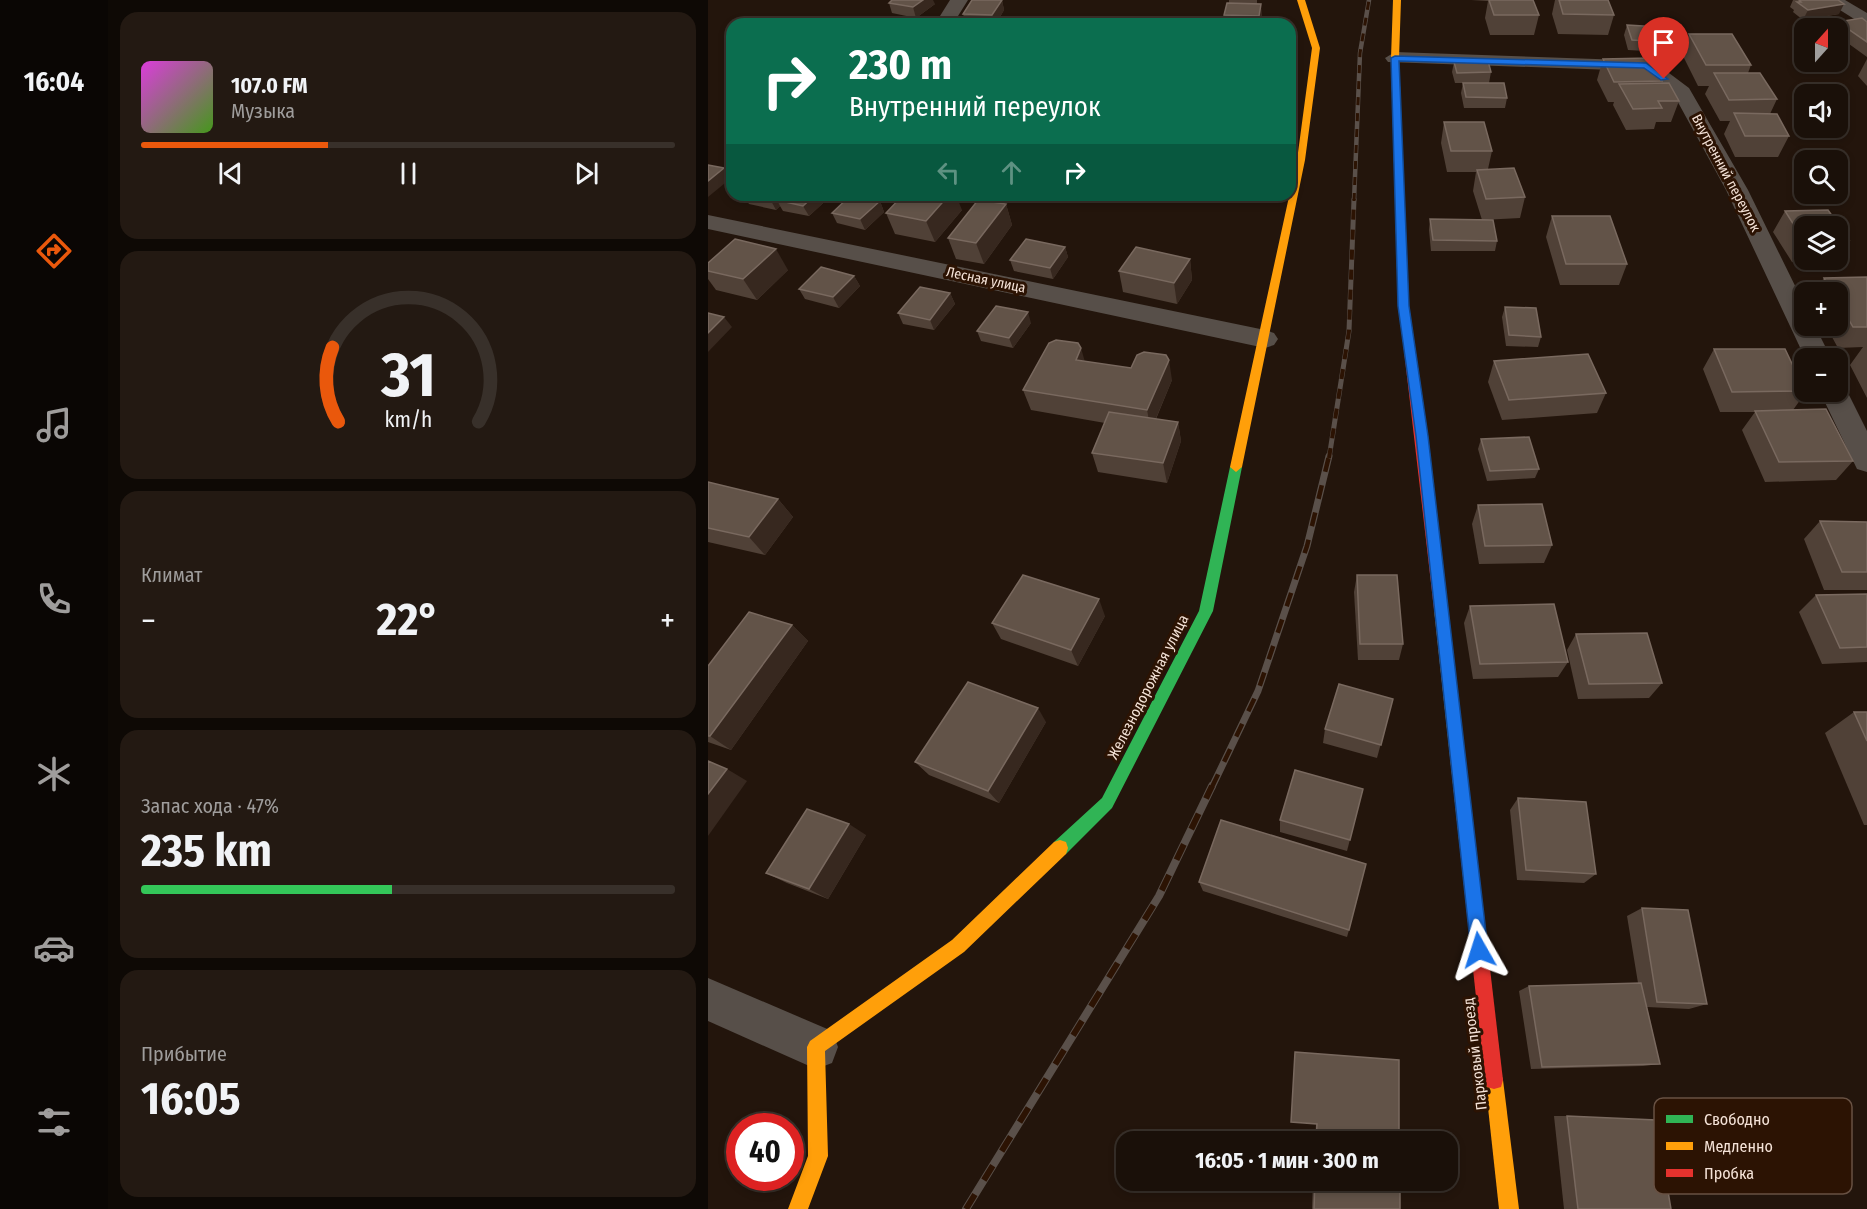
<!DOCTYPE html>
<html lang="ru">
<head>
<meta charset="utf-8">
<style>
	body { margin:0; font-family:"Fira Sans Condensed",sans-serif; background:#231912; color:#f1f3f6; height:100vh; display:flex; flex-direction:column; font-size:22px; white-space:nowrap }
	* { box-sizing:border-box; margin:0 }
	p { font-size:20px; color:#9f9d9c }
	.icon { flex:none; width:33px; height:33px; fill:none; stroke:currentColor; stroke-width:2; stroke-linecap:round; stroke-linejoin:round }
	.map { position:relative; flex:1; overflow:hidden }
	.sheet { display:flex; flex-direction:column; gap:12px; padding:12px; background:#0e0905; width:600px }
	.sheet>* { flex:none }
	.hud { position:absolute; left:18px; top:18px; width:570px; height:183px; border-radius:18px; box-shadow:0 3px 9px #0003,0 0 0 2px #38302a; background:#0b6e4f; color:#fff; overflow:hidden }
	.needle { width:39px; rotate:21deg }
	.buttons { position:absolute; left:1086px; top:18px; display:grid; gap:12px }
	.buttons a { display:grid; place-items:center; width:54px; height:54px; border-radius:12px; background:#1a1009; box-shadow:0 3px 9px #0003,0 0 0 2px #38302a; font-size:30px }
	.speed { position:absolute; left:18px; top:1113px; display:flex; gap:12px; font-size:30px; font-weight:700; text-align:center }
	.speed>* { display:grid; place-content:center; width:78px; height:78px; border-radius:50%; background:#1a1009; box-shadow:0 3px 9px #0003,0 0 0 2px #38302a; line-height:1 }
	.speed .limit { border:9px solid #d22; background:#fff; color:#111 }
	.pin { position:absolute; display:grid; place-items:center; width:51px; height:51px; color:#fff; margin:-62px -26px; border-radius:50% 50% 50% 0; rotate:-45deg; box-shadow:0 0 6px #0007 }
	.pin .icon { rotate:45deg }
	.me { position:absolute; width:66px; margin:-33px; rotate:354deg; stroke-linejoin:round; filter:drop-shadow(0 0 4px #0008) }
	.turn { display:flex; align-items:center; gap:21px; height:126px; padding:0 24px; font-size:27px }
	.turn .icon { width:78px; height:78px; stroke-width:2.5 }
	.turn b { display:block; font-size:42px; line-height:51px }
	.lanes { display:flex; align-items:center; height:57px; padding:0 24px; background:#0003; justify-content:center; gap:30px; direction:ltr }
	.lanes .off { opacity:.35 }
	.big { font-size:45px; font-weight:700; line-height:1.1 }
	.sheet .tile { flex:1; display:flex; flex-direction:column; justify-content:center; gap:9px; min-width:0; padding:0 21px; border-radius:18px; background:#231912 }
	.sheet .dial { align-items:center; gap:0 }
	.dial svg { height:156px; overflow:visible; fill:none; stroke:#38302a; stroke-width:7; stroke-linecap:round; text-anchor:middle }
	.dial text { fill:#f1f3f6; stroke:none }
	.song { display:flex; align-items:center; gap:18px }
	.cover { width:72px; height:72px; border-radius:9px; background:linear-gradient(135deg,hsl(300 70% 55%),hsl(100 70% 35%)) }
	.played { height:6px; border-radius:3px; background:linear-gradient(90deg,#ea580c 35%,#38302a 35%) }
	.keys { display:flex; justify-content:space-around; direction:ltr }
	.heat { display:flex; justify-content:space-between; align-items:center; font-size:33px; direction:ltr }
	.charge { height:9px; border-radius:4px; background:linear-gradient(90deg,#34c759 47%,#38302a 0) }
	.trip { position:absolute; left:408px; top:1131px; width:342px; height:60px; border-radius:18px; background:#1a1009; box-shadow:0 3px 9px #0003,0 0 0 2px #38302a; font-weight:700; line-height:60px; text-align:center }
	main { display:flex; flex:1; min-height:0 }
	.tab-bar { display:flex; flex-direction:column; width:108px; justify-content:space-around; align-items:center; background:#0a0604; color:#9f9d9c }
	.tab-bar .icon { width:42px; height:42px }
	.tab-bar .on { color:#ea580c }
	.tab-bar b { font-size:27px; color:#f1f3f6 }
	.map>svg:first-child { display:block }
	.lines { fill:none; stroke-linecap:round; stroke-linejoin:round }
	.street { fill:#574f49; fill-rule:evenodd }
	.fast { fill:#30b455; fill-rule:evenodd }
	.slow { fill:#ff9f0a; fill-rule:evenodd }
	.jam { fill:#e5322d; fill-rule:evenodd }
	.rail-far3-casing { stroke:#5a504a; stroke-width:4.5 }
	.rail-far2-casing { stroke:#5a504a; stroke-width:5 }
	.rail-far1-casing { stroke:#5a504a; stroke-width:7 }
	.rail-casing { stroke:#5a504a; stroke-width:8 }
	.rail-far3 { stroke:#2c1303; stroke-width:3; stroke-dasharray:8; stroke-linecap:butt }
	.rail-far2 { stroke:#2c1303; stroke-width:4; stroke-dasharray:10; stroke-linecap:butt }
	.rail-far1 { stroke:#2c1303; stroke-width:4.5; stroke-dasharray:14; stroke-linecap:butt }
	.rail { stroke:#2c1303; stroke-width:6; stroke-dasharray:17; stroke-linecap:butt }
	.wall { fill:#504137 }
	.shaded-wall { fill:#37281f }
	.building { fill:#625348; stroke:#79695f; stroke-width:1.5 }
	.route { fill:#1a73e8; stroke:#114b97; stroke-width:1.5 }
	.labels { text-anchor:middle; dominant-baseline:central; stroke-width:6; stroke-linejoin:round; paint-order:stroke }
	.far-street-label { font-size:14px; fill:#f5e3d8; stroke:#2c1303 }
	.street-label { font-size:15px; fill:#f5e3d8; stroke:#2c1303 }
	.key { fill:#2c1303; stroke:#685143; stroke-width:1.5 }
	.key-label { font-size:16px; fill:#f5e3d8 }
</style>
</head>
<body>
<main>
<nav class="tab-bar">
<b>16:04</b>
<svg class="icon on" aria-label="directions" viewBox="0 0 24 24"><path d="M12 3l9 9-9 9-9-9zM9 14v-3h6M13 9l2 2-2 2"/></svg>
<svg class="icon" aria-label="music" viewBox="0 0 24 24"><path d="M9 18V5l10-2v13"/><circle cx="6" cy="18" r="3"/><circle cx="16" cy="16" r="3"/></svg>
<svg class="icon" aria-label="phone" viewBox="0 0 24 24"><path d="M5 4h4l2 5-3 2q2 4 5 5l2-3 5 2v4C11 20 4 13 5 4z"/></svg>
<svg class="icon" aria-label="climate" viewBox="0 0 24 24"><path d="M12 3v18M4 7l16 10M4 17L20 7"/></svg>
<svg class="icon" aria-label="car" viewBox="0 0 24 24"><path d="M5 17H2v-5l4-1 3-4h7l3 4 3 1v5h-3M9 17h6M6 11h13"/><circle cx="7" cy="17" r="2"/><circle cx="17" cy="17" r="2"/></svg>
<svg class="icon" aria-label="filters" viewBox="0 0 24 24"><path d="M4 7h16M4 17h16"/><circle cx="9" cy="7" r="2"/><circle cx="15" cy="17" r="2"/></svg>
</nav>
<section class="sheet">
<div class="tile">
<div class="song"><i class="cover"></i><div><b>107.0 FM</b><p>Музыка</p></div></div>
<div class="played"></div>
<div class="keys"><svg class="icon" aria-label="previous" viewBox="0 0 24 24"><path d="M18 5L8 12l10 7zM5 5v14"/></svg><svg class="icon" aria-label="pause" viewBox="0 0 24 24"><path d="M8 5v14M16 5v14"/></svg><svg class="icon" aria-label="next" viewBox="0 0 24 24"><path d="M6 5l10 7-10 7zM19 5v14"/></svg></div>
</div>
<div class="tile dial"><svg viewBox="0 0 100 80">
<path d="M14 69A42 42 0 1 1 86 69"/>
<path d="M14 69A42 42 0 0 1 11 31" stroke="#ea580c"/>
<text x="50" y="56" font-size="32" font-weight="700">31</text>
<text x="50" y="72" font-size="11">km/h</text>
</svg></div>
<div class="tile"><p>Климат</p>
<div class="heat"><a>−</a><b class="big">22°</b><a>+</a></div>
</div>
<div class="tile"><p>Запас хода · 47%</p><b class="big">235 km</b><div class="charge"></div></div>
<div class="tile"><p>Прибытие</p><b class="big">16:05</b></div>
</section>
<div class="map">
<svg width="1159" height="1209" viewBox="0 0 1159 1209">
	<rect width="100%" height="100%" fill="#23150c"/>
	<g class="lines">
		<g class="street">
			<polygon points="242,0 260,0 245,24 227,24"/>
			<polygon points="1116,0 1137,0 1159,13 1159,27"/>
			<polygon points="687,52 945,61 981,88 1040,190 1096,304 1096,326 1107,326 1123,358 1097,358 1018,190 966,95 933,71 680,62 677,58"/>
			<polygon points="0,215 557,330 566,333 570,339 566,345 557,348 0,229"/>
			<polygon points="1130,383 1136,385 1159,431 1159,472 1149,469 1112,392 1130,392"/>
			<polygon points="0,978 124,1031 130,1047 124,1063 108,1069 0,1021"/>
		</g>
		<polygon class="fast" points="528,462 534,467 505,611 404,808 358,854 352,856 346,854 344,848 346,842 394,798 491,611 522,467"/>
		<g class="slow">
			<polygon points="589,0 597,0 612,48 597,160 534,467 528,472 522,467 589,160 604,48"/>
			<polygon points="685,0 693,0 691,58 700,306 705,342 700,346 695,342 690,306 683,58"/>
			<polygon points="733,603 738,605 740,609 767,840 765,846 759,848 753,846 751,840 726,609 728,605"/>
			<polygon points="352,840 358,842 360,848 358,854 256,952 117,1051 120,1156 100,1209 80,1209 100,1156 99,1047 102,1041 244,940 346,842"/>
			<polygon points="786,1071 793,1073 795,1080 811,1209 791,1209 777,1080 779,1073"/>
		</g>
		<g class="jam">
			<polygon points="700,338 705,342 740,609 738,613 733,615 728,613 726,609 695,342"/>
			<polygon points="759,832 765,834 767,840 795,1080 793,1087 786,1089 779,1087 777,1080 751,840 753,834"/>
		</g>
		<g class="rail-far3-casing">
			<polyline id="rail-far3" points="646,201 652,53 661,0"/>
		</g>
		<g class="rail-far2-casing">
			<polyline id="rail-far2" points="621,458 641,331 646,199"/>
		</g>
		<g class="rail-far1-casing">
			<polyline id="rail-far1" points="504,787 550,691 599,546 621,456"/>
		</g>
		<g class="rail-casing">
			<polyline id="rail" points="258,1209 451,896 504,786"/>
		</g>
		<use href="#rail-far3" class="rail-far3"/>
		<use href="#rail-far2" class="rail-far2"/>
		<use href="#rail-far1" class="rail-far1"/>
		<use href="#rail" class="rail"/>
	</g>
	<g class="wall">
		<polygon points="264,0 304,0 294,0 296,10 288,24 258,24 255,14"/>
		<polygon points="521,0 549,0 549,4 554,14 552,24 516,24 516,15 521,3"/>
		<polygon points="763,0 825,0 831,15 826,35 782,35 777,18 780,1"/>
		<polygon points="847,0 900,0 906,15 900,35 850,34 844,14"/>
		<polygon points="1085,0 1130,0 1131,14 1095,20 1085,12 1086,10 1082,7"/>
		<polygon points="181,3 227,4 208,18 184,13"/>
		<polygon points="1130,22 1159,22 1159,57 1130,36 1130,28 1127,28"/>
		<polygon points="919,25 957,42 953,52 920,50 916,35"/>
		<polygon points="981,34 1043,65 1040,73 1069,99 1062,114 1081,136 1070,157 1027,157 1016,134 1022,121 1012,121 997,94 1001,86 990,86 974,54"/>
		<polygon points="895,59 954,81 953,83 971,101 963,122 948,122 946,129 918,130 905,105 906,102 900,102 889,80"/>
		<polygon points="1159,59 1159,86 1150,76"/>
		<polygon points="746,62 783,72 781,83 799,98 797,108 756,108 753,93 755,83 747,83 744,72"/>
		<polygon points="736,122 784,151 780,169 817,197 812,218 774,220 789,241 787,251 723,251 721,230 722,219 774,220 765,191 768,172 739,172 733,143"/>
		<polygon points="35,195 124,195 101,216 75,211 72,206 68,210 41,204"/>
		<polygon points="172,201 176,212 157,230 129,223 124,213"/>
		<polygon points="298,204 304,225 276,264 248,259 240,238"/>
		<polygon points="254,210 227,242 187,234 178,213"/>
		<polygon points="1120,210 1141,240 1130,258 1130,226 1096,226 1096,260 1129,260 1128,261 1084,262 1065,232 1077,211"/>
		<polygon points="844,216 919,264 911,285 852,285 838,237"/>
		<polygon points="357,247 360,257 345,279 306,271 302,260"/>
		<polygon points="482,259 484,280 469,304 415,292 411,271"/>
		<polygon points="0,263 80,270 49,300 8,290 0,279"/>
		<polygon points="146,276 152,286 131,308 97,299 91,289"/>
		<polygon points="1159,277 1159,398 1142,365 1155,347 1130,348 1118,326 1130,326 1130,292 1106,292 1116,278"/>
		<polygon points="242,293 247,304 226,330 195,324 190,313"/>
		<polygon points="797,307 833,337 830,347 798,346 794,317"/>
		<polygon points="323,323 305,348 273,341 269,331"/>
		<polygon points="1006,349 1098,392 1085,410 1145,461 1128,480 1057,482 1034,430 1047,412 1012,412 995,369"/>
		<polygon points="377,361 464,380 448,419 470,422 473,441 459,483 390,472 384,453 397,423 323,410 315,390"/>
		<polygon points="786,361 898,393 889,413 794,420 780,382"/>
		<polygon points="773,439 831,469 827,478 779,481 770,449"/>
		<polygon points="0,482 70,499 85,517 57,555 0,542"/>
		<polygon points="770,505 844,545 836,563 771,564 764,524"/>
		<polygon points="1112,521 1159,522 1159,590 1116,590 1096,539"/>
		<polygon points="649,575 695,644 691,660 650,660 646,592"/>
		<polygon points="1159,594 1159,662 1114,664 1091,612 1108,595"/>
		<polygon points="762,606 860,662 850,677 765,679 756,623"/>
		<polygon points="397,616 370,666 293,639 284,623"/>
		<polygon points="84,625 100,641 23,750 0,742 0,666"/>
		<polygon points="868,634 954,683 941,698 870,699 859,650"/>
		<polygon points="685,699 669,758 615,743 617,729"/>
		<polygon points="1146,712 1159,712 1159,825 1156,825 1117,733"/>
		<polygon points="338,722 291,803 221,775 207,762"/>
		<polygon points="655,789 639,851 572,832 572,820"/>
		<polygon points="810,798 888,874 876,883 809,880 802,810"/>
		<polygon points="158,835 120,899 79,883 58,873"/>
		<polygon points="491,882 641,930 639,937 495,891"/>
		<polygon points="934,908 999,1004 981,1009 939,1007 952,1064 935,1066 823,1069 811,991 821,986 930,983 919,916"/>
		<polygon points="846,1116 859,1116 963,1209 856,1209"/>
		<polygon points="608,1124 691,1142 607,1142"/>
		<polygon points="605,1180 692,1180 692,1209 604,1209"/>
	</g>
	<g class="shaded-wall">
		<polygon points="215,0 225,0 227,4 208,18 205,7"/>
		<polygon points="294,0 296,10 288,24 287,24 284,15"/>
		<polygon points="553,4 554,14 552,24 551,16"/>
		<polygon points="1136,4 1131,14 1095,20 1100,10"/>
		<polygon points="16,168 22,179 0,197 0,181"/>
		<polygon points="60,195 83,195 69,200 72,206 68,210"/>
		<polygon points="107,195 124,195 101,216 95,206"/>
		<polygon points="241,195 248,195 254,210 227,242 218,221"/>
		<polygon points="172,201 176,212 157,230 152,219"/>
		<polygon points="298,204 304,225 276,264 268,243"/>
		<polygon points="357,247 360,257 345,279 342,268"/>
		<polygon points="68,249 80,270 49,300 35,279"/>
		<polygon points="482,259 484,280 469,304 466,283"/>
		<polygon points="146,276 152,286 131,308 125,297"/>
		<polygon points="242,293 247,304 226,330 222,320"/>
		<polygon points="320,312 323,323 305,348 301,338"/>
		<polygon points="16,317 24,327 0,352 0,333"/>
		<polygon points="373,348 379,369 368,360"/>
		<polygon points="461,360 464,380 443,430 439,410"/>
		<polygon points="470,422 473,441 459,483 455,463"/>
		<polygon points="70,499 85,517 57,555 41,537"/>
		<polygon points="391,599 397,616 370,666 363,650"/>
		<polygon points="84,625 100,641 23,750 2,736"/>
		<polygon points="330,708 338,722 291,803 280,791"/>
		<polygon points="19,769 39,781 0,836 0,794"/>
		<polygon points="141,824 158,835 120,899 101,889"/>
	</g>
	<g class="building">
		<polygon points="184,0 215,0 205,7 181,3"/>
		<polygon points="264,0 294,0 284,15 255,14"/>
		<polygon points="781,0 825,0 831,15 786,15"/>
		<polygon points="851,0 900,0 906,15 855,14"/>
		<polygon points="1091,0 1130,0 1136,4 1100,10 1089,2 1093,2"/>
		<polygon points="519,3 553,4 551,16 516,15"/>
		<polygon points="1154,18 1159,22 1159,42 1130,22"/>
		<polygon points="521,23 549,24 520,24"/>
		<polygon points="919,25 952,27 957,42 924,40"/>
		<polygon points="981,34 1024,34 1043,65 998,65"/>
		<polygon points="942,58 954,81 906,82 895,59"/>
		<polygon points="780,61 783,72 749,73 746,62"/>
		<polygon points="1006,73 1052,73 1069,99 1021,100"/>
		<polygon points="755,83 796,83 799,98 758,97"/>
		<polygon points="961,83 971,101 950,101 954,108 925,109 911,84"/>
		<polygon points="1026,113 1069,114 1081,136 1037,136"/>
		<polygon points="736,122 776,122 784,151 743,151"/>
		<polygon points="0,165 16,168 0,181"/>
		<polygon points="806,168 817,197 778,199 769,170"/>
		<polygon points="75,195 107,195 95,206 69,200"/>
		<polygon points="143,195 145,195 172,201 152,219 124,213"/>
		<polygon points="195,195 241,195 218,221 178,213"/>
		<polygon points="270,200 298,204 268,243 240,238"/>
		<polygon points="1120,210 1141,240 1130,240 1130,226 1096,226 1096,241 1077,211"/>
		<polygon points="844,216 902,216 919,264 858,264"/>
		<polygon points="722,219 785,220 789,241 725,240"/>
		<polygon points="27,239 68,249 35,279 0,271 0,263"/>
		<polygon points="318,239 357,247 342,268 302,260"/>
		<polygon points="428,247 482,259 466,283 411,271"/>
		<polygon points="113,267 146,276 125,297 91,289"/>
		<polygon points="1159,277 1159,327 1145,327 1130,301 1130,292 1124,292 1116,278"/>
		<polygon points="212,287 242,293 222,320 190,313"/>
		<polygon points="288,306 320,312 301,338 269,331"/>
		<polygon points="797,307 828,308 833,337 801,335"/>
		<polygon points="0,313 16,317 0,333"/>
		<polygon points="348,340 370,343 373,348 368,360 423,368 429,355 436,352 458,355 461,360 439,410 315,390 341,343"/>
		<polygon points="1006,349 1077,349 1096,389 1096,391 1024,392"/>
		<polygon points="880,354 898,393 801,400 786,361"/>
		<polygon points="1118,409 1145,461 1071,462 1047,411"/>
		<polygon points="401,412 470,422 455,463 384,453"/>
		<polygon points="821,437 831,469 782,471 773,439"/>
		<polygon points="0,482 70,499 41,537 0,528"/>
		<polygon points="834,504 844,545 777,546 770,505"/>
		<polygon points="1112,521 1159,522 1159,572 1134,572"/>
		<polygon points="315,575 391,599 363,650 284,623"/>
		<polygon points="649,575 689,575 695,644 652,644"/>
		<polygon points="1159,594 1159,647 1132,648 1108,595"/>
		<polygon points="846,604 860,662 772,664 762,606"/>
		<polygon points="41,612 84,625 2,736 0,736 0,666"/>
		<polygon points="939,633 954,683 881,684 868,634"/>
		<polygon points="260,682 330,708 280,791 207,762"/>
		<polygon points="631,684 685,699 673,745 617,729"/>
		<polygon points="1146,712 1159,712 1159,741"/>
		<polygon points="0,761 19,769 0,794"/>
		<polygon points="587,770 655,789 642,840 572,820"/>
		<polygon points="810,798 878,802 888,874 818,870"/>
		<polygon points="99,809 141,824 101,889 58,873"/>
		<polygon points="513,820 658,864 641,930 491,882"/>
		<polygon points="934,908 980,910 999,1004 949,1002"/>
		<polygon points="933,983 952,1064 834,1067 821,986"/>
		<polygon points="587,1052 691,1060 691,1142 608,1142 609,1124 583,1122"/>
		<polygon points="859,1116 948,1120 963,1209 870,1209"/>
		<polygon points="607,1180 692,1180 692,1209 606,1209"/>
	</g>
	<polygon class="route" points="687,56 938,63 960,79 953,80 936,68 691,61 701,306 720,436 780,950 778,956 771,959 765,956 763,950 708,436 690,306 683,58"/>
	<g class="labels">
		<g class="far-street-label">
			<text transform="translate(1018 173) rotate(62)">Внутренний переулок</text>
			<text transform="translate(278 280) rotate(12)">Лесная улица</text>
		</g>
		<g class="street-label">
			<text transform="translate(440 687) rotate(-63)">Железнодорожная улица</text>
			<text transform="translate(767 1054) rotate(-97)">Парковый проезд</text>
		</g>
	</g>
	<rect x="946" y="1098" width="198" height="96" rx="9" class="key"/>
	<rect x="958" y="1115" width="27" height="8" fill="#30b455"/>
	<rect x="958" y="1142" width="27" height="8" fill="#ff9f0a"/>
	<rect x="958" y="1169" width="27" height="8" fill="#e5322d"/>
	<g class="key-label">
		<text x="996" y="1125">Свободно</text>
		<text x="996" y="1152">Медленно</text>
		<text x="996" y="1179">Пробка</text>
	</g>
</svg>
<div class="buttons">
<a><svg class="needle" viewBox="-14 -14 28 28"><path d="M0-13l5 13h-10z" fill="#e53935"/><path d="M0 13l5-13h-10z" fill="#9f9d9c"/></svg></a>
<a><svg class="icon" aria-label="sound" viewBox="0 0 24 24"><path d="M4 9h4l5-4v14l-5-4H4zM17 9q2 3 0 6"/></svg></a>
<a><svg class="icon" aria-label="search" viewBox="0 0 24 24"><circle cx="10" cy="10" r="6"/><path d="M15 15l6 6"/></svg></a>
<a><svg class="icon" aria-label="layers" viewBox="0 0 24 24"><path d="M12 4l9 5-9 5-9-5zM3 14l9 5 9-5"/></svg></a>
<a>+</a>
<a>−</a>
</div>
<div class="speed"><div class="limit">40</div></div>
<div class="pin" style="left:956px;top:79px;background:#d93025"><svg class="icon" aria-label="arrive" viewBox="0 0 24 24"><path d="M6 21V4h12l-3 4 3 4H6"/></svg></div>
<svg class="me" style="left:771px;top:950px" viewBox="-20 -20 40 40"><path d="M0-17L14 15 0 8-14 15z" fill="#1a73e8" stroke="#fff" stroke-width="4"/></svg>
<div class="trip">16:05 · 1 мин · 300 m</div>
<div class="hud">
<div class="turn"><svg class="icon" aria-label="right" viewBox="0 0 24 24"><path d="M7 20v-9h11M14 6l5 5-5 5"/></svg><div><b>230 m</b>Внутренний переулок</div></div>
<div class="lanes"><svg class="icon off" aria-label="left" viewBox="0 0 24 24"><path d="M17 20v-9H6M10 6l-5 5 5 5"/></svg><svg class="icon off" aria-label="ahead" viewBox="0 0 24 24"><path d="M12 20V5M6 11l6-6 6 6"/></svg><svg class="icon" aria-label="right" viewBox="0 0 24 24"><path d="M7 20v-9h11M14 6l5 5-5 5"/></svg></div>
</div>
</div>
</main>
</body>
</html>
